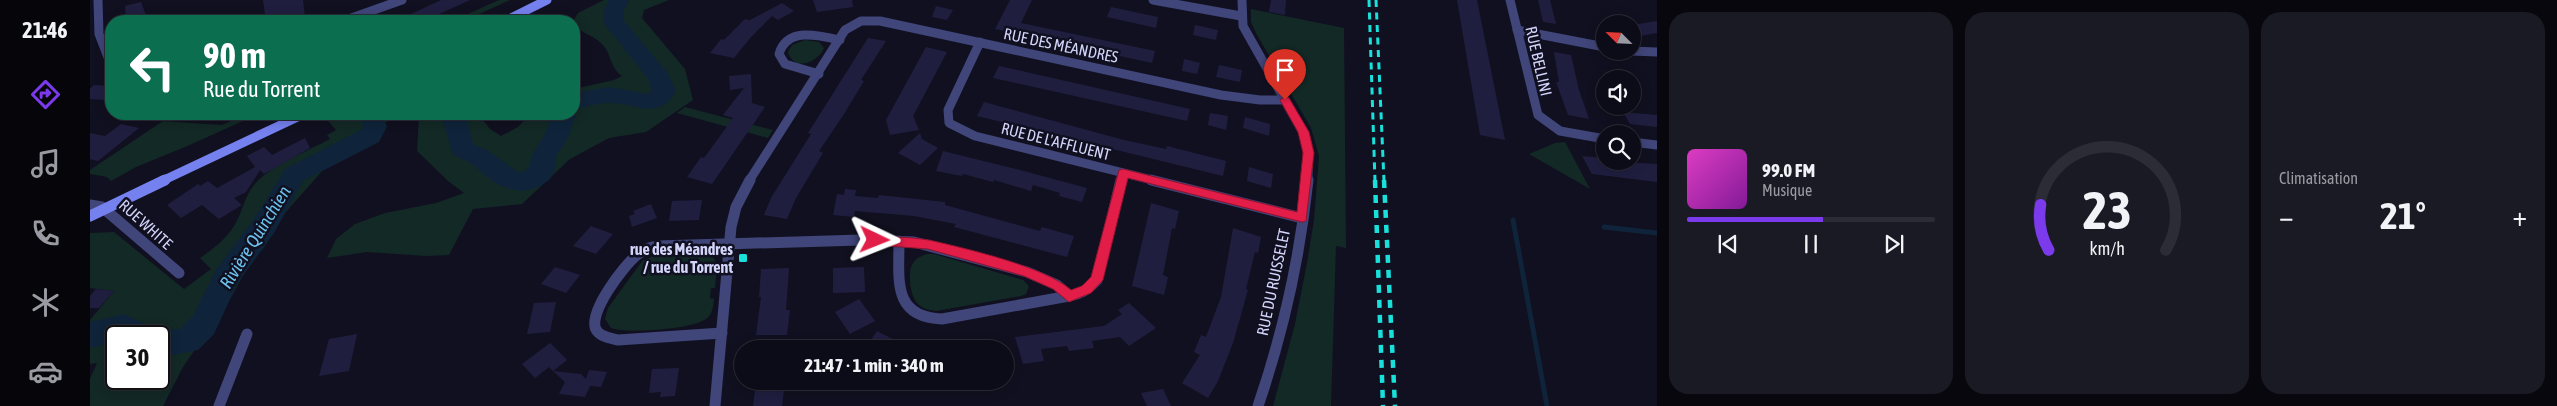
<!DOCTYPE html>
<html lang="fr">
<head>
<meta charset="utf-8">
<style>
	body { margin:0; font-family:"Asap Condensed",sans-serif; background:#1a1a25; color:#f1f3f6; height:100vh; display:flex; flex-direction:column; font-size:19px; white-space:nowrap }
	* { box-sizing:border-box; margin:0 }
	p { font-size:16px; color:#9a9ba2 }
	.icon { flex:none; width:28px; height:28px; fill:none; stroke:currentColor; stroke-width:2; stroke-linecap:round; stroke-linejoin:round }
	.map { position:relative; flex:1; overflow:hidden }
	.sheet { display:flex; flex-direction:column; gap:12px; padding:12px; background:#07070d; width:900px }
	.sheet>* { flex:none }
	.hud { position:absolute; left:15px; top:15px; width:475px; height:105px; border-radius:20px; box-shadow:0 2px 12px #0003,0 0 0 1px #2c2c37; background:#0b6e4f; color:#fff; overflow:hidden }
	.needle { width:32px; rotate:294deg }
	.buttons { position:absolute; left:1506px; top:15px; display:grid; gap:10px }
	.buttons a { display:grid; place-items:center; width:45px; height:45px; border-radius:50%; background:#0c0c18; box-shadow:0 2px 12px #0003,0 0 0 1px #2c2c37; font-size:25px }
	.speed { position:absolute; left:15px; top:325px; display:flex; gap:10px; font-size:25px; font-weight:700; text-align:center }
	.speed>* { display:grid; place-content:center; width:65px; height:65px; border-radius:50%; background:#0c0c18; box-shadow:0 2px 12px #0003,0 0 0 1px #2c2c37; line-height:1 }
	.speed .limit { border:2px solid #111; border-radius:8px; background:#fff; color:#111 }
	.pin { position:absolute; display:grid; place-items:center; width:42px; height:42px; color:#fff; margin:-51px -21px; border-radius:50% 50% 50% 0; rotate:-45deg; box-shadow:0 0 5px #0007 }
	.pin .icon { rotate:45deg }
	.me { position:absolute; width:55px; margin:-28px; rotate:92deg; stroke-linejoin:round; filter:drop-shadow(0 0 4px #0008) }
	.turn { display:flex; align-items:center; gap:18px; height:105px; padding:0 15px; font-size:22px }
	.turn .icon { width:65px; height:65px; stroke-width:2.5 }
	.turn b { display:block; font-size:35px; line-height:42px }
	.big { font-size:38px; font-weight:700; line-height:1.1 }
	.sheet .widget { flex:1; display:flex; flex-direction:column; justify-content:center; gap:8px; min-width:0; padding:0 18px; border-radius:20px; background:#1a1a25 }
	.sheet .dial { align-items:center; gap:0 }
	.dial svg { height:130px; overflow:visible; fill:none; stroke:#2c2c37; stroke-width:7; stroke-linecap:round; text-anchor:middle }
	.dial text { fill:#f1f3f6; stroke:none }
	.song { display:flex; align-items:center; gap:15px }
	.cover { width:60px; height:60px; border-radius:8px; background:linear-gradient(135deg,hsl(310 70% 55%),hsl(290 70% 35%)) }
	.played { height:5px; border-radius:2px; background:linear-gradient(90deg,#7c3aed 55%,#2c2c37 55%) }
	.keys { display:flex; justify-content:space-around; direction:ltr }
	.heat { display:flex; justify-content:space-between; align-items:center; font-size:28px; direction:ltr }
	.sheet .tiles { flex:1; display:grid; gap:12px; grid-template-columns:repeat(3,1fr) }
	.trip { position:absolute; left:644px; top:340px; width:280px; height:50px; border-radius:25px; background:#0c0c18; box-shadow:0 2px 12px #0003,0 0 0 1px #2c2c37; font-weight:700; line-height:50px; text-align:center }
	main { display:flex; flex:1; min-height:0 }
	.tabs { display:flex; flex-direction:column; width:90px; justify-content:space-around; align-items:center; background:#05050a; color:#9a9ba2 }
	.tabs .icon { width:35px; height:35px }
	.tabs .on { color:#7c3aed }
	.tabs b { font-size:22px; color:#f1f3f6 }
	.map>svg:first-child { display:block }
	.green { fill:#132926; fill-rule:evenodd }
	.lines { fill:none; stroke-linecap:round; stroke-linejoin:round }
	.stream { stroke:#0f243a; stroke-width:5 }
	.river { fill:#0f243a; fill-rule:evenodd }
	.building { fill:#201e3f }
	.street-far1 { stroke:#40457a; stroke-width:9 }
	.street { stroke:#40457a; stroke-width:11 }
	.secondary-far1 { stroke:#7581ef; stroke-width:9 }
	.secondary { stroke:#7581ef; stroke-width:11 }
	.rail-far1 { stroke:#1ae0db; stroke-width:3; stroke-dasharray:7 5.5; stroke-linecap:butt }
	.rail { stroke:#1ae0db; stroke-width:4.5; stroke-dasharray:8 7; stroke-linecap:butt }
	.route { fill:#e11d48; stroke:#92132f }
	.poi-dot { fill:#1ae0db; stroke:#101020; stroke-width:2 }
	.labels { text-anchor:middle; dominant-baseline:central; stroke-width:5; stroke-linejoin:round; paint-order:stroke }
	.street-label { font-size:16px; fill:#d3d4fa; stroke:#101020 }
	.poi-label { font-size:16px; font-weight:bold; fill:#d3d4fa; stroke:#101020; text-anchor:end }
	.water-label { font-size:18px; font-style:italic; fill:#6dc2ee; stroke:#101020 }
</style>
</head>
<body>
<main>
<nav class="tabs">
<b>21:46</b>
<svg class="icon on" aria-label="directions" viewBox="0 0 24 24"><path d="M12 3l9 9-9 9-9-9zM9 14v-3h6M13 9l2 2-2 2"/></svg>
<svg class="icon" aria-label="music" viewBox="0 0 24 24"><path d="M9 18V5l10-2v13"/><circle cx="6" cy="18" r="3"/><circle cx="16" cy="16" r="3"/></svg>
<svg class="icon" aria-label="phone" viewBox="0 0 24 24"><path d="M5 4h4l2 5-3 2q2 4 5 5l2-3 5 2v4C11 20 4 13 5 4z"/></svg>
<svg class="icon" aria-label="climate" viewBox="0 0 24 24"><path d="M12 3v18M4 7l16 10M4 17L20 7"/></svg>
<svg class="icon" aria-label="car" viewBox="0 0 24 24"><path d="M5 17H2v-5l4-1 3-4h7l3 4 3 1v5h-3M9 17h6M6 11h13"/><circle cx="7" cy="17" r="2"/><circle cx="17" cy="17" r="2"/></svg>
</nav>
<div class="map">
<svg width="1567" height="406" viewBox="0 0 1567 406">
	<rect width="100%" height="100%" fill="#101020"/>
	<g class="green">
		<polygon points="409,0 420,0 374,21 362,21"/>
		<path d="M514,0H579L554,10L552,18L595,69L603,100L556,132L519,138L480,159L432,204L383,209L359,255L336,256L277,252L237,258L246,239L265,224L295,213L346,203L374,193L358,181L327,151L329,115L315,114H388L400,129L411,136L428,127L440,114H484V89L524,80L532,76C519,67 522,53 511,43C502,34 488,33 483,21L488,13Z"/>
		<polygon points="1161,9 1254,28 1256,248 1246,246 1241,406 1183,406 1205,324 1217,263 1224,220 1229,156 1221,128 1166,33 1161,22"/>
		<path d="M715,40L729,42L734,48C728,63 703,72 698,52L702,45Z"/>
		<polygon points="595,107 683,130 678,138 587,113"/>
		<polygon points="156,114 169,114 95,147 46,167 21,181 17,177 0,174 0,170 73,121 132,125"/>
		<path d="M232,114H310L293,124L295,131L274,148L240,162L195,213L173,249L159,264L142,296L93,367L73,406H0V379L7,363L0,364V320L24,291L0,288V233L24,232L94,289L121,269L110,258C123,249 135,240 144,226C152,214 154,197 164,185C178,167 219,150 240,139L237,135L246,130ZM26,336H69V379H26Z"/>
		<polygon points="1475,142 1500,189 1439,154 1465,143"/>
		<path d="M572,253H612L624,258L627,266L625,288H621L620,298L624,299C623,306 623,314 616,319C603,329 536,334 521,328L515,319L518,308L553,260Z"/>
		<path d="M837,254H844L933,280L939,286L936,294L931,296L846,311C839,310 833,309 828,304C820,297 817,271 823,263C826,258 831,256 837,254Z"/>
	</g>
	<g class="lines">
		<g class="stream">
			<polyline points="1423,220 1457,406"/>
			<polyline points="1514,227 1567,233"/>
		</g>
		<g class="river">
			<path d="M519,0H539L533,12L534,21L577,72L586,91C567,123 546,102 519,103C507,103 495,107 484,109V93L519,87L558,94L562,91L558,79L513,22V12Z"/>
			<polygon points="484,111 486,114 478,138 466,156 464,173 460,179 451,186 433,191 416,188 402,181 381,163 363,155 354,124 348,114 372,114 378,124 383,144 399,151 427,172 433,172 439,168 442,155 454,136 462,114 484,114"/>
			<polygon points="266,114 290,114 297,126 289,142 213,181 184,233 147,284 124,334 108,350 78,356 69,354 69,336 26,336 26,341 0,348 0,322 34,314 66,329 90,329 103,316 126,270 164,219 195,169 271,130 273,126"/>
		</g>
	</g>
	<g class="building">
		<polygon points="173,0 213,0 215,18 202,21 176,21"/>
		<polygon points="351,0 380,0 334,21 306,21"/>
		<polygon points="723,0 762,0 763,7 727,12"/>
		<polygon points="920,0 942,0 931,23 1065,51 1062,63 905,29"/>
		<polygon points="1181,0 1196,0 1195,15 1179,12"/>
		<polygon points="1367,0 1387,0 1415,140 1390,135"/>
		<polygon points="1448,0 1460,0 1466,24 1453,22"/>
		<polygon points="51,2 58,21 36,21 35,6"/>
		<polygon points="692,3 704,11 688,20 682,16 661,37 644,58 620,53 631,39 634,40 655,19 660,20"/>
		<polygon points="846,6 863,10 857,20 842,17"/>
		<polygon points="1021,7 1068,17 1066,28 1017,17"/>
		<polygon points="1567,21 1567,33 1550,36 1542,30 1542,25"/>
		<polygon points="1105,25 1128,30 1126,40 1103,35"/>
		<polygon points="778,38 796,41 771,80 774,81 754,114 729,151 733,153 706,198 697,219 674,215 681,198 721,134 718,133"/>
		<polygon points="836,47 857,52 823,116 829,130 800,135 796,120"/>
		<polygon points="1464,52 1481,55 1489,90 1499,119 1478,115 1466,82 1469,82"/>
		<polygon points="1094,59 1110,63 1107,74 1092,71"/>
		<polygon points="1129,65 1152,70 1150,82 1126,77"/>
		<polygon points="909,66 1100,109 1097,121 903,78"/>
		<polygon points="661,74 662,103 675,107 622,184 597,177 611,157 614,158 643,118 633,115 654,88 640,90 639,76"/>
		<polygon points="4,85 21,86 21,95 16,100 0,99 0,89"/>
		<polygon points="894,102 1034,140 1076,149 1077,146 1136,161 1133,176 887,116"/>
		<polygon points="1533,112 1567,115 1567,127 1540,124"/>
		<polygon points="1120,113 1138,116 1136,130 1118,125"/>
		<polygon points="1155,117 1180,124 1179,136 1153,128"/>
		<polygon points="31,124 49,128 8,161 0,159 0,133 15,136"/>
		<polygon points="830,133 832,139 848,148 830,165 808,153"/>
		<polygon points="215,138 220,148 174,174 170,170 156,192 144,198 152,205 129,219 112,205 91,218 77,205 108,184 110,186 118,181 127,188 165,167 157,156 174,147 182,155"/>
		<polygon points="853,151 930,170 997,188 992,202 969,196 970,193 943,185 941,191 904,180 903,182 873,174 872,176 846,171"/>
		<polygon points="1492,156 1515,158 1515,161 1567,164 1567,182 1502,174"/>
		<polygon points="1159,167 1183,174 1181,188 1157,181"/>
		<polygon points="755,189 766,190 765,196 788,198 789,195 855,202 855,205 950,231 952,227 984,236 977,257 864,227 866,224 824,216 765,211 764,217 743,215 747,194 754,195"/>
		<polygon points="612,200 609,220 579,221 582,201"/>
		<polygon points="1061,203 1089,211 1085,229 1082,228 1073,275 1078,277 1074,295 1042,286"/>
		<polygon points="561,204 567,218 542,227 539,216 545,214 543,211"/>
		<polygon points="501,226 523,234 506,254 483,246"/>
		<polygon points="1143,228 1171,237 1168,253 1165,252 1156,289 1158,290 1143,343 1128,381 1118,398 1092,383 1110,355 1104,352 1111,335 1116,337 1131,297"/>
		<polygon points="465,267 490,275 476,293 451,284"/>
		<polygon points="774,267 775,292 743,293 743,268"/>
		<polygon points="699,268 696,310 700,310 697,335 666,335 671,297 669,297 671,269"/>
		<polygon points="6,289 24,291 9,308 0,308 0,296"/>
		<polygon points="769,299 785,321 760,334 745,312"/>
		<polygon points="466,302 460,332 437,334 444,303"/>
		<polygon points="1039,303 1066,328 1039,346 1030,337 1002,341 1004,348 979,351 977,346 951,349 954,361 933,364 925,337 1014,326 1032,314 1028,310"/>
		<polygon points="787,331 822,349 775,349"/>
		<polygon points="267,334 259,371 229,376 239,339"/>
		<polygon points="460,343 477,360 463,371 459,367 445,378 432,364"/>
		<polygon points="589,368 585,396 570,397 571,392 559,393 562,369"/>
		<polygon points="499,370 517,372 511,387 500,386 495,397 469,394 475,382 463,371 491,374 496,379"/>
		<polygon points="1073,389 1081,406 1057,406 1051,393"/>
		<polygon points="665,390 694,390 692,406 663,406"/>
	</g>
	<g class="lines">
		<g class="street-far1">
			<polyline points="8,0 9,34 21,65"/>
			<polyline points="1063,0 1151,16"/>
			<polyline points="1152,0 1153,26 1215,136 1218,151 1218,181"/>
			<polyline points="1420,0 1448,115 1470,131 1515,139"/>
			<polyline points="253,21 312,0"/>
			<polyline points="1427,30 1515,47"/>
			<polyline points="890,42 858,110 859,123 885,136 1066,181"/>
			<polyline points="1542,51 1567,52"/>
			<path d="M729,74L695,64L689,54C697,27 728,35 750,40"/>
			<polyline points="1542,142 1567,145"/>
			<polyline points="659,181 755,30 771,21 790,21 1131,95 1170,100 1195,100"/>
			<polyline points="1031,181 1033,173"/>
		</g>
		<g class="street">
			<polyline points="1061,180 1212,218"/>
			<polyline points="0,205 12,207 89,273"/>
			<path d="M809,241C809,280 802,317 852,319L979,296"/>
			<path d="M632,333L528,340C521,338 511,337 507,331C495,316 534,265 547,255C553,250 560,247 568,246L771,240L824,242L937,272L967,285L979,296C991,294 999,289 1007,280L1031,180"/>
			<polyline points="129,406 157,334"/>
			<polyline points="625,406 641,227 646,207 660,180"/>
			<path d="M1168,406C1193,333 1210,257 1218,180"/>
		</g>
		<g class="secondary-far1">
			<polyline points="415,21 457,0"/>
			<polyline points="72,181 214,114"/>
		</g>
		<polyline class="secondary" points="0,216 75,180"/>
		<g class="rail-far1">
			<polyline points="1279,0 1285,181"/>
			<polyline points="1286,0 1294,181"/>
		</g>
		<g class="rail">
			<polyline points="1285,180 1293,406"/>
			<polyline points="1294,180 1305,406"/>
		</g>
	</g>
	<path class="route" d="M1195,97L1199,98L1219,132L1224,153L1216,221L1212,222L1038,178L1013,280L1001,293L979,302L963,289L934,276L838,249L785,245L779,240L785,236C803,237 822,237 839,240C874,248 956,267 981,290L992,286L1001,277L1029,170L1033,169L1207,212L1213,153L1208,132L1190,100Z"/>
	<rect class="poi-dot" x="648" y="253" width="10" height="10" rx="2.5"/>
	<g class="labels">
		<g class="street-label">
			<text transform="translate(971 45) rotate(12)">RUE DES MÉANDRES</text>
			<text transform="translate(1449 61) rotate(77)">RUE BELLINI</text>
			<text transform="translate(966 141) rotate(14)">RUE DE L'AFFLUENT</text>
			<text transform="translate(56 224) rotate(42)">RUE WHITE</text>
			<text transform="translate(1183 282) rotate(-78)">RUE DU RUISSELET</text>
		</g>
		<g class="poi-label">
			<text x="643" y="249">rue des Méandres<tspan x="643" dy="18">/ rue du Torrent</tspan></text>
		</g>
		<g class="water-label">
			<text transform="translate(165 237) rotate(-58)">Rivière Quinchien</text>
		</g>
	</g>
</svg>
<div class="buttons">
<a><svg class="needle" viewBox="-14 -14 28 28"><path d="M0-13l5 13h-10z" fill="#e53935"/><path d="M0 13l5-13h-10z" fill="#9a9ba2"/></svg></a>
<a><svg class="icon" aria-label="sound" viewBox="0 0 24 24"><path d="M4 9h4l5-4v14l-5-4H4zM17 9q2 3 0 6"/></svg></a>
<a><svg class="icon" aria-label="search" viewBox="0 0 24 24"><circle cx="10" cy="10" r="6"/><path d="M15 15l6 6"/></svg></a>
</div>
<div class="speed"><div class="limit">30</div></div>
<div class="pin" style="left:1195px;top:100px;background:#d93025"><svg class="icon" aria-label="arrive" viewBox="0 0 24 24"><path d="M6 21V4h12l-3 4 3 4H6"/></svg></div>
<svg class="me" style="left:785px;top:240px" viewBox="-20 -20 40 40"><path d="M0-17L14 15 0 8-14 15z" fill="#e11d48" stroke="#fff" stroke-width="4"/></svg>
<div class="trip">21:47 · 1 min · 340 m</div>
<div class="hud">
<div class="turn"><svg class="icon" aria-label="left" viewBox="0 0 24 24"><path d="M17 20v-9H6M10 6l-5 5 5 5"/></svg><div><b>90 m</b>Rue du Torrent</div></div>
</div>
</div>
<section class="sheet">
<div class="tiles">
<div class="widget">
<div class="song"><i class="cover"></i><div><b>99.0 FM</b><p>Musique</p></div></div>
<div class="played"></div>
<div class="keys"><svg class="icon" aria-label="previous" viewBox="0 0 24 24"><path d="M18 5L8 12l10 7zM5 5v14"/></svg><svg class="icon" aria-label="pause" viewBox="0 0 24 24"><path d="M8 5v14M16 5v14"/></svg><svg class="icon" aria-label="next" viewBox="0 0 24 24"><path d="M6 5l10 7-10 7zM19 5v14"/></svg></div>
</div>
<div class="widget dial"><svg viewBox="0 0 100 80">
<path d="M14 69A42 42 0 1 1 86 69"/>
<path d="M14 69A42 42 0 0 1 9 41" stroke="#7c3aed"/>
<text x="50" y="56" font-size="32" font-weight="700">23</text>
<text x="50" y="72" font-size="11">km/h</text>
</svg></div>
<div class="widget"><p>Climatisation</p>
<div class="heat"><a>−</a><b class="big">21°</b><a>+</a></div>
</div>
</div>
</section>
</main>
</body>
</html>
